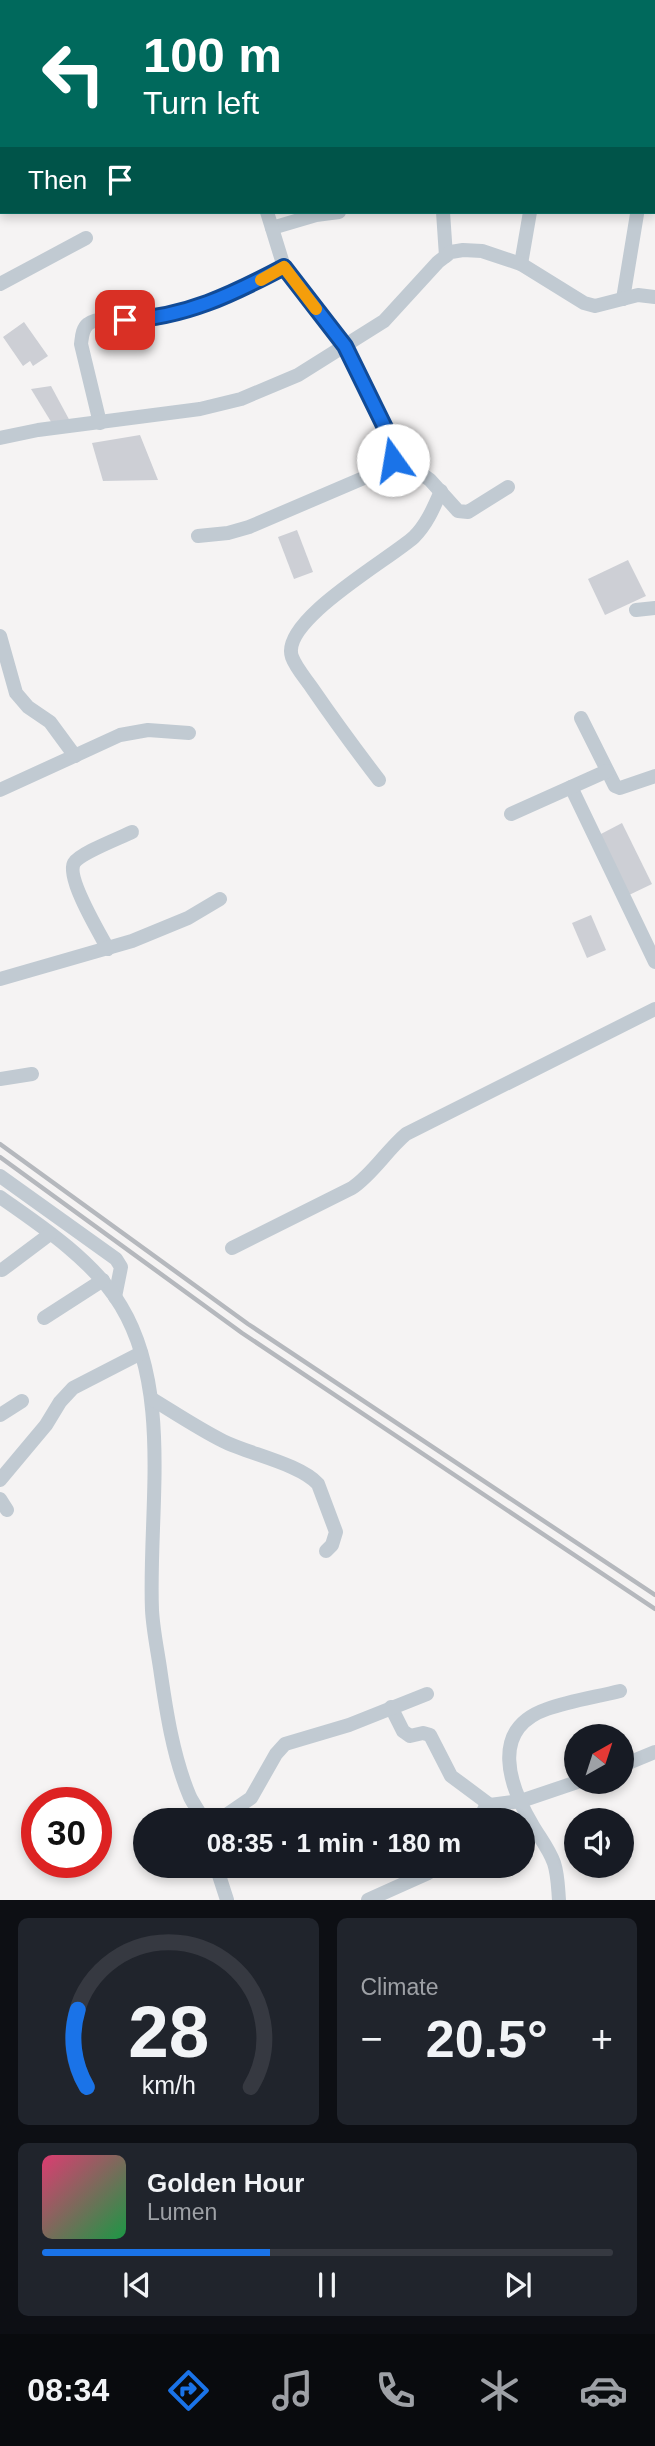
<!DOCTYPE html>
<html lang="en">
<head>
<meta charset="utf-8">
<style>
	body { margin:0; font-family:Arial,sans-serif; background:#20242c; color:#f1f3f6; height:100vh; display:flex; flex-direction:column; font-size:26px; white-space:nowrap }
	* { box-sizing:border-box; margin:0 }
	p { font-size:23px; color:#9ea1a6 }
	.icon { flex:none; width:38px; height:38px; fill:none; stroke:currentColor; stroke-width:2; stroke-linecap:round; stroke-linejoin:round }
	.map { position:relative; height:1900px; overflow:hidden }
	.side { display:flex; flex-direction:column; gap:18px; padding:18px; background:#0d0f14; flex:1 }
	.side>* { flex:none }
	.hud { position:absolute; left:0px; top:0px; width:656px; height:214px; box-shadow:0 4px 10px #0003; background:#00695c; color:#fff; overflow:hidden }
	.needle { width:46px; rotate:39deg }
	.controls { position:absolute; left:564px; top:1724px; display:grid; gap:14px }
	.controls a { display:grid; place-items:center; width:70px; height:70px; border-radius:50%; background:#171b24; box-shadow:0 4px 10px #0003; font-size:35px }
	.speed { position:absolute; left:21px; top:1787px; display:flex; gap:14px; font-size:35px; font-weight:700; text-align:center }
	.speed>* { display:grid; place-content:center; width:91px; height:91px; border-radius:50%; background:#171b24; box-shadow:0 4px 10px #0003; line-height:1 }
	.speed .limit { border:10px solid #d22; background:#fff; color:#111 }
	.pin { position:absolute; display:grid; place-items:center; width:60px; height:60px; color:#fff; margin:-30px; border-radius:14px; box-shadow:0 4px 10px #0006 }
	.me { position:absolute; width:77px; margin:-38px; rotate:347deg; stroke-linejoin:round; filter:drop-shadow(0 0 5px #0008) }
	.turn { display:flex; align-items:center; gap:24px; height:147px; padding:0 28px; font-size:32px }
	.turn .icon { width:91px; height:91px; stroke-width:2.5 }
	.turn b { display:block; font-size:49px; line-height:60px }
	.then { display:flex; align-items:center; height:66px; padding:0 28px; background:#0003; gap:14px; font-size:26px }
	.big { font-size:52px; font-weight:700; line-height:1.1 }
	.side .card { flex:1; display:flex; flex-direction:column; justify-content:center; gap:10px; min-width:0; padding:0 24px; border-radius:10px; background:#20242c }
	.side .dial { align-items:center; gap:0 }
	.dial svg { height:182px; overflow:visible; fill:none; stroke:#363941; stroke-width:7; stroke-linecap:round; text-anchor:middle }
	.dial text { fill:#f1f3f6; stroke:none }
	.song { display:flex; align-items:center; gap:21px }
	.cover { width:84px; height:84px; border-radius:10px; background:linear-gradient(135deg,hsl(340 70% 55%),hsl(140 70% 35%)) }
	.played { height:7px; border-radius:4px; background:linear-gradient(90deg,#1a73e8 40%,#363941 40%) }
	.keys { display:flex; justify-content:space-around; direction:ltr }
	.heat { display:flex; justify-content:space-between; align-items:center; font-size:38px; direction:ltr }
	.side .tiles { flex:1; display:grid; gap:18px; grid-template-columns:1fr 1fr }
	.card:last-child { grid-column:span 2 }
	.trip { position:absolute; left:133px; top:1808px; width:402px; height:70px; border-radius:35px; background:#171b24; box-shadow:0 4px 10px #0003; font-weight:700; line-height:70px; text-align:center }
	.tab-bar { display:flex; height:112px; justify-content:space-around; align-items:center; background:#090b0e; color:#9ea1a6 }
	.tab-bar .icon { width:49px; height:49px }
	.tab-bar .on { color:#1a73e8 }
	.tab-bar b { font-size:32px; color:#f1f3f6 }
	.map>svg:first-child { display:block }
	.building { fill:#cdcfd5 }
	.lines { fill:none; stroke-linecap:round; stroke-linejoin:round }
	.street { stroke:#c1cad2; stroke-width:14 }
	.rail { stroke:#b5b8bd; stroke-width:4.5 }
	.route-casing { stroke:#114b97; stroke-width:18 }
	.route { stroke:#1a73e8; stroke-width:12 }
	.slow { stroke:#f59e0b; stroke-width:12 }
</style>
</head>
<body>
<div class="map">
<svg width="655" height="1900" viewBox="0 0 655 1900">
	<rect width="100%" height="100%" fill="#f5f3f3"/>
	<g class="building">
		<polygon points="24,322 48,356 33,366 30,361 23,366 3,337"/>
		<polygon points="51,386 71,423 53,425 31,389"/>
		<polygon points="140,435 158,480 103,481 92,443"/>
		<polygon points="297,530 313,572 294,579 278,537"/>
		<polygon points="628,560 646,596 605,615 588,579"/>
		<polygon points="622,823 652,884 629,895 599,835"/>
		<polygon points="591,915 606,950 587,958 572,923"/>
	</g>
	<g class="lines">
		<g class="street">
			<polyline points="469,0 476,2"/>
			<polyline points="533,2 533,0"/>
			<polyline points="654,2 655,0"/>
			<polyline points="654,47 655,47"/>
			<polyline points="443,212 446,256"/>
			<polyline points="272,228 316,215 339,212"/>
			<polyline points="521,264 530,212"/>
			<polyline points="0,284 86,238"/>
			<polyline points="623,299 637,214"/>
			<path d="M100,423L81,344C82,337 82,329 88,324C101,314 141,321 158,318C204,309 244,288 284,267"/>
			<polyline points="0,438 38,430 200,409 241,399 298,375 384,321 438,262 451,252 463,250 482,251 521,264 584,303 595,306 638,295 655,297"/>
			<polyline points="394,454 430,480 458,511 468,512 508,487"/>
			<path d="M198,536L228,533L249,527L380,471C391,465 395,459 394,446L345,346L284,267L267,212"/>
			<polyline points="636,610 655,608"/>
			<polyline points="0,636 16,693 28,707 50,722 75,756"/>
			<polyline points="581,718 615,786 620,788 655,776"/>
			<path d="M379,780C356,750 334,720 312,688C306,679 296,668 292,657C279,621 390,559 414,537C427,524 434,507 441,491"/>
			<polyline points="571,787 655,962"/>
			<polyline points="0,790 120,735 148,730 189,733"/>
			<polyline points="511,814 607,771"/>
			<path d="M108,949C100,934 66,878 74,863C80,853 120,838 132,832"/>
			<polyline points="0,979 132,941 188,918 220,899"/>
			<polyline points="0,1079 32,1074"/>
			<polyline points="0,1176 116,1259 121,1267 115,1297"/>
			<path d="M0,1197C42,1226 95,1262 121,1306C173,1392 148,1514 152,1610C153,1629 157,1648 160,1668C166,1710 173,1757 190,1797C194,1805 200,1812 203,1820"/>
			<path d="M232,1248L352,1188C373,1174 386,1151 406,1134L655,1009"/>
			<polyline points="2,1270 50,1234"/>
			<polyline points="44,1318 103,1280"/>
			<path d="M152,1399C175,1413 199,1429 223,1441C249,1454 300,1464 318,1484L336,1532L332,1545L326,1551"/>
			<polyline points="0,1415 22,1401"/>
			<polyline points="0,1480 46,1425 60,1402 73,1388 141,1353"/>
			<polyline points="0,1499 7,1510"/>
			<polyline points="391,1707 403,1731 410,1736 423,1733 430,1735 451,1776 490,1805"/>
			<polyline points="621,1766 655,1752"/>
			<polyline points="219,1820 251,1798 276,1754 285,1744 349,1725 427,1694"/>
			<polyline points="479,1820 485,1808 490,1805 521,1801 577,1782"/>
			<polyline points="216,1866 227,1900"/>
			<polyline points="368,1900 428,1873 440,1866"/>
			<path d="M559,1900C558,1888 558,1875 554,1863C549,1849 540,1838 533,1826C509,1786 489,1729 547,1709C570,1701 596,1697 620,1691"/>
		</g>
		<g class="rail">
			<polyline points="0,1144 248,1324 655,1595"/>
			<polyline points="0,1157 242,1333 655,1609"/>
		</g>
	</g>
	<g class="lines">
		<g class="route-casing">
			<path id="route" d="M125,320C184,318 233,294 284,267L345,346L394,446L393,460"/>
		</g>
		<use href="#route" class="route"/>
		<polyline class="slow" points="261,280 284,267 316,309"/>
	</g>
</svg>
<div class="controls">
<a><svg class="needle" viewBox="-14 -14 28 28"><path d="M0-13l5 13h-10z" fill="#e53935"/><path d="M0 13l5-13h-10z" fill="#9ea1a6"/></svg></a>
<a><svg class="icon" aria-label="sound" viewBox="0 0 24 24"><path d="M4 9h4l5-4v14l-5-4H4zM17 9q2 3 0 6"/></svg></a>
</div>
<div class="speed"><div class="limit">30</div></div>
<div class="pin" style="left:125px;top:320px;background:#d93025"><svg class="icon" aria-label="arrive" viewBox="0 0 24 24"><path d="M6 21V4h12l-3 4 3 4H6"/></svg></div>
<svg class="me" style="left:393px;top:460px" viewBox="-20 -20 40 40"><circle r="19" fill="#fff"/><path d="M0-13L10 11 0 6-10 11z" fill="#1a73e8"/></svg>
<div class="trip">08:35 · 1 min · 180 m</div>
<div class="hud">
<div class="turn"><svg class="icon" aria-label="left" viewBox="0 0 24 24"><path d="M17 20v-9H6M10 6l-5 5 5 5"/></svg><div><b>100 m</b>Turn left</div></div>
<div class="then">Then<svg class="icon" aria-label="arrive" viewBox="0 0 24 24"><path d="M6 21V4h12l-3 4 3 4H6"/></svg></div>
</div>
</div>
<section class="side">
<div class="tiles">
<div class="card dial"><svg viewBox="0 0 100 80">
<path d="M14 69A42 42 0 1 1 86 69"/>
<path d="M14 69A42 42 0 0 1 10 35" stroke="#1a73e8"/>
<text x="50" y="56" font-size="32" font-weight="700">28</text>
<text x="50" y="72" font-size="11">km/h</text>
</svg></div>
<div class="card"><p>Climate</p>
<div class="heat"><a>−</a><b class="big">20.5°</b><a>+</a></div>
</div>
<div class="card">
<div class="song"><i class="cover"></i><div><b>Golden Hour</b><p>Lumen</p></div></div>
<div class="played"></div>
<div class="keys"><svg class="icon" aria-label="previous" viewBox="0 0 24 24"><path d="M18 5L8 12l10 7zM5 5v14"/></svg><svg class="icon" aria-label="pause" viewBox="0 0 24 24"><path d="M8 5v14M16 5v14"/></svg><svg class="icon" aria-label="next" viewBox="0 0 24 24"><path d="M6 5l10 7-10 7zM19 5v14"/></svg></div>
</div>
</div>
</section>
<nav class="tab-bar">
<b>08:34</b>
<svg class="icon on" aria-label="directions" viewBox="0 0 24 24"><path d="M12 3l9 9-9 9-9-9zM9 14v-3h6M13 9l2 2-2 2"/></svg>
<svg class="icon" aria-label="music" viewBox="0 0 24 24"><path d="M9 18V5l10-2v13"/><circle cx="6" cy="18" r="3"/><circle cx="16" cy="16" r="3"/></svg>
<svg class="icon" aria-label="phone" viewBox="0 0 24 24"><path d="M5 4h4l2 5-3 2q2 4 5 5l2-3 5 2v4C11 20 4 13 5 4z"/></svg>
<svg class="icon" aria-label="climate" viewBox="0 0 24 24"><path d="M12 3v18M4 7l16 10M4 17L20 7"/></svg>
<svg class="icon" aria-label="car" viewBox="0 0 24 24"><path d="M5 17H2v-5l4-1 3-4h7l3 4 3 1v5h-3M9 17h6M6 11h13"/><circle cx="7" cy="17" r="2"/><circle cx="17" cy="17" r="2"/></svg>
</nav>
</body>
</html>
